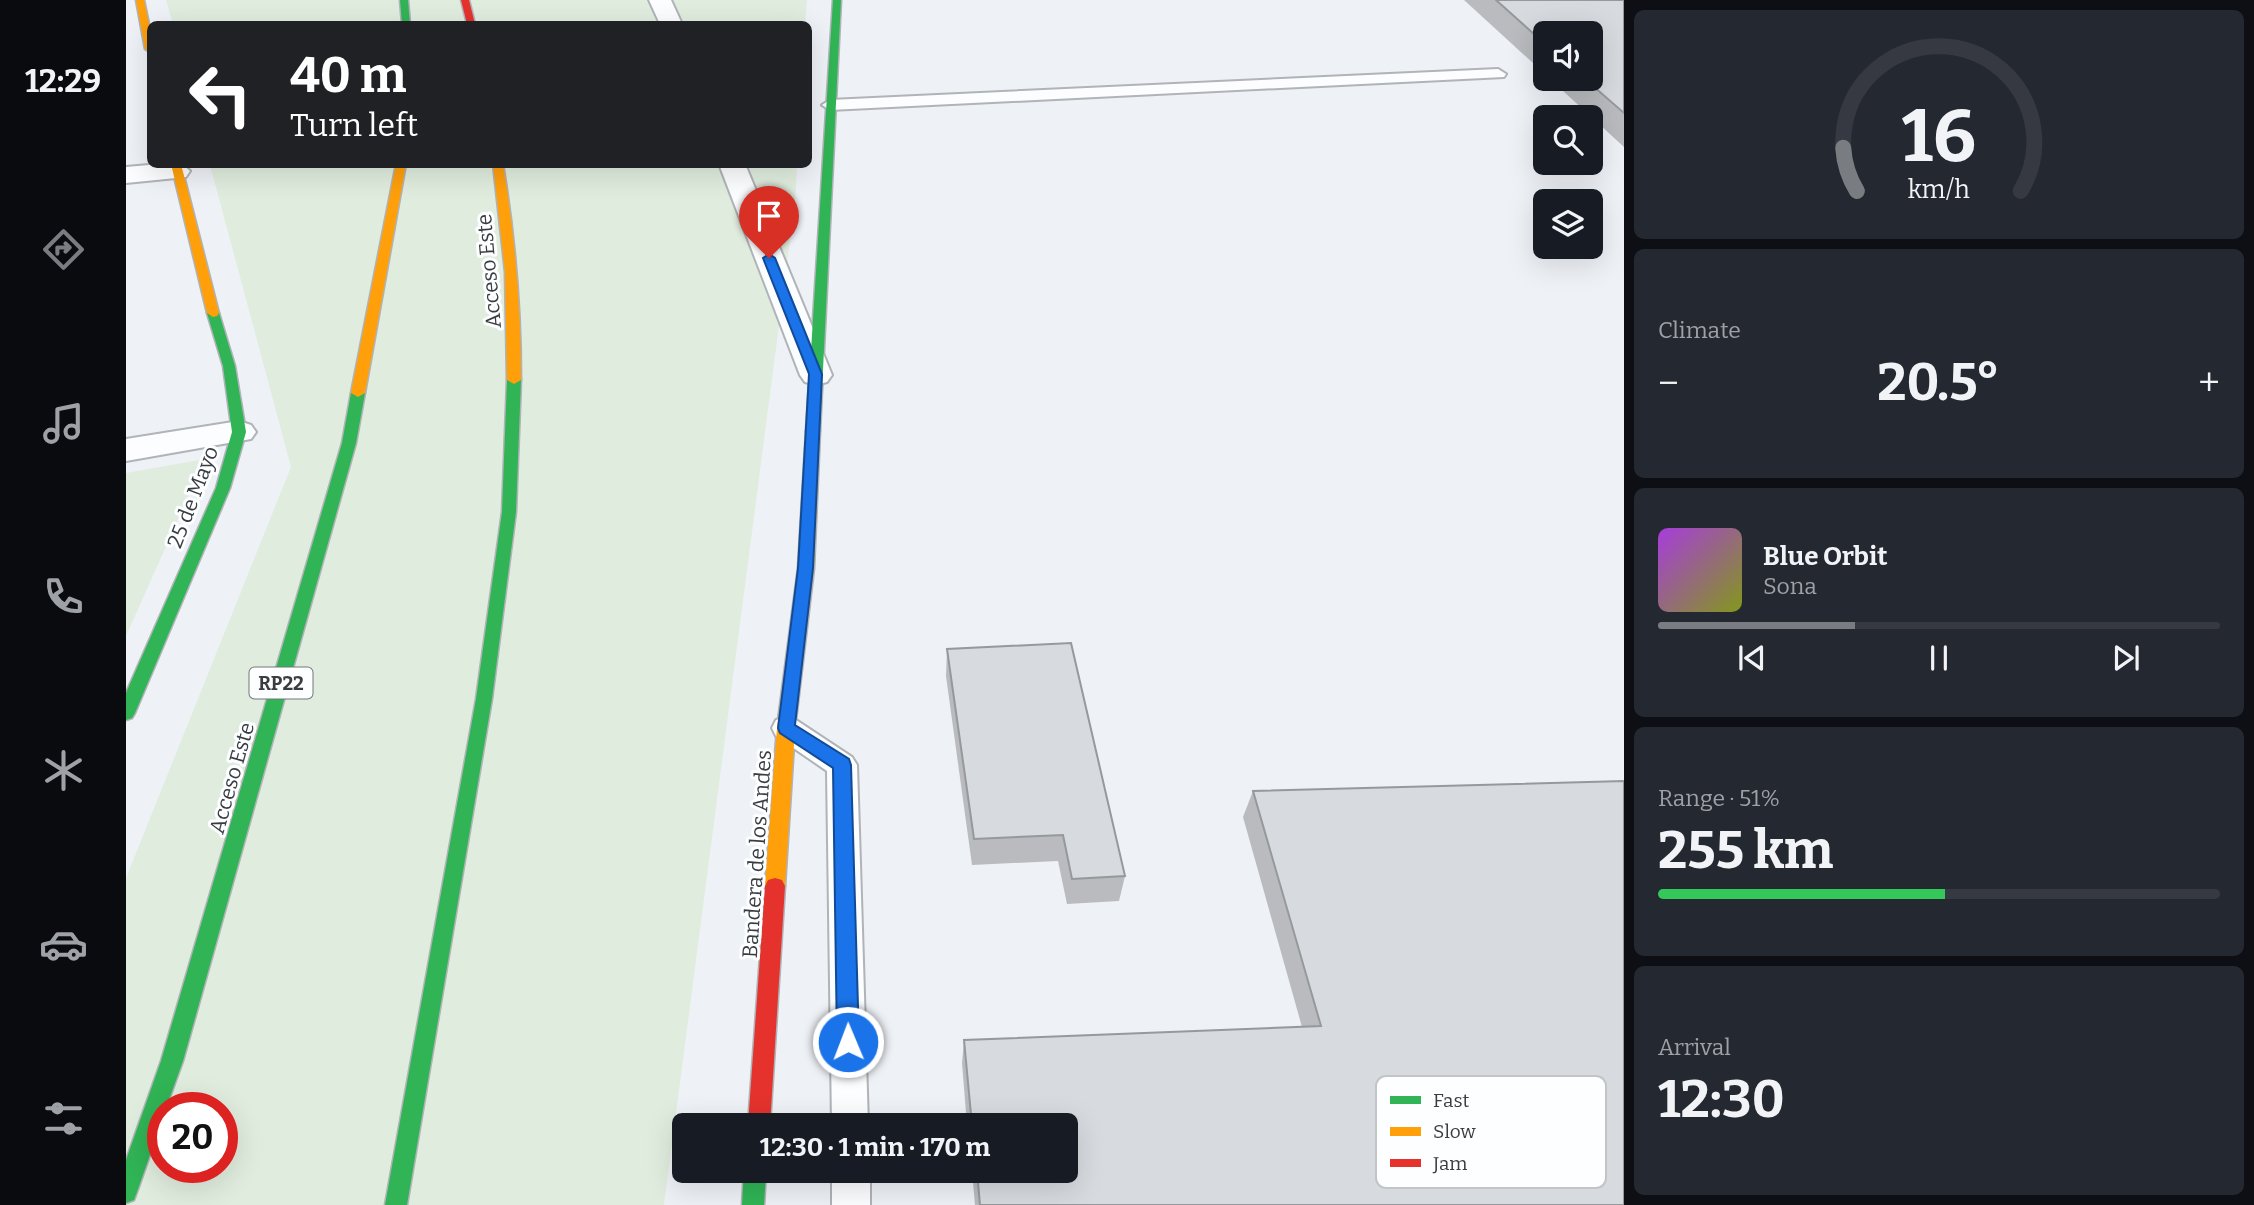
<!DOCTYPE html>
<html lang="en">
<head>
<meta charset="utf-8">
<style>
	body { margin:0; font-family:Bitter,serif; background:#242831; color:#f1f3f6; height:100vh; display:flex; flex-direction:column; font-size:26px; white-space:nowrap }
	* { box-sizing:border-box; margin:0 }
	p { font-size:23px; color:#9ea1a6 }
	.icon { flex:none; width:38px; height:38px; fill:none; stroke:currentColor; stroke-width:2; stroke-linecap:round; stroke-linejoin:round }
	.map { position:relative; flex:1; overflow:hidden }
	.details { display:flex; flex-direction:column; gap:10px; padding:10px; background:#0d0f14; width:630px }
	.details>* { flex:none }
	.top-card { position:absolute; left:21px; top:21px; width:665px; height:147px; border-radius:10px; box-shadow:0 7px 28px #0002; background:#202124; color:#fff; overflow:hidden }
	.controls { position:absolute; left:1407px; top:21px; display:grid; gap:14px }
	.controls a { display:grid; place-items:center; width:70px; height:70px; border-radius:10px; background:#171b24; box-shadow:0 7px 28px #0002; font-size:35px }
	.speed { position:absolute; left:21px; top:1092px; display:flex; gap:14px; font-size:35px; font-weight:700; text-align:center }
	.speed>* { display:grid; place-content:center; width:91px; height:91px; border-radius:50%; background:#171b24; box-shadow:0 7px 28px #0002; line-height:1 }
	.speed .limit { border:10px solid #d22; background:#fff; color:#111 }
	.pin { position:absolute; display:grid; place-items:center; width:60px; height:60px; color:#fff; margin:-72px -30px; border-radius:50% 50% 50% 0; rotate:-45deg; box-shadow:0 0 7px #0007 }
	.pin .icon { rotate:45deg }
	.me { position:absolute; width:77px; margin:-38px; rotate:359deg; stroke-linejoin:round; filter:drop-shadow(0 0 5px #0008) }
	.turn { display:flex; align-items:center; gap:24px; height:147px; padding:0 28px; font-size:32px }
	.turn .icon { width:91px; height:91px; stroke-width:2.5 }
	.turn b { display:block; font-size:49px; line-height:60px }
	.big { font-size:52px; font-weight:700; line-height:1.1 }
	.details .card { flex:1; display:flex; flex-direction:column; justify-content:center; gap:10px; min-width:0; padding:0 24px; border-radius:10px; background:#242831 }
	.details .dial { align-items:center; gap:0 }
	.dial svg { height:182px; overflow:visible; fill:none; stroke:#363941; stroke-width:7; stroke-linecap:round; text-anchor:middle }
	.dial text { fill:#f1f3f6; stroke:none }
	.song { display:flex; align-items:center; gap:21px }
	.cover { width:84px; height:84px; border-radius:10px; background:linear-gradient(135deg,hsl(280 70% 55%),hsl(70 70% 35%)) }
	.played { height:7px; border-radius:4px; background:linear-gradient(90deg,#797c80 35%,#363941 35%) }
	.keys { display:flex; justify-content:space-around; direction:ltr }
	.heat { display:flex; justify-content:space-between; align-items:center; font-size:38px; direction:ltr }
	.charge { height:10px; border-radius:5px; background:linear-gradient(90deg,#34c759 51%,#363941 0) }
	.trip { position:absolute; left:546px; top:1113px; width:406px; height:70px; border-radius:10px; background:#171b24; box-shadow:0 7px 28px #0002; font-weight:700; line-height:70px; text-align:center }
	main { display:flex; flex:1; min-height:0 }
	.dock { display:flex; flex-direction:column; width:126px; justify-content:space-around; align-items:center; background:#090b0e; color:#9ea1a6 }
	.dock .icon { width:49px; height:49px }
	.dock .on { color:#797c80 }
	.dock b { font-size:32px; color:#f1f3f6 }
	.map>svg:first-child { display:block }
	.green { fill:#e0edde; fill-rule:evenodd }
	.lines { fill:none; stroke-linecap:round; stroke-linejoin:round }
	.lane-casing { stroke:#b0b3b7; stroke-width:4 }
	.street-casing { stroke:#b0b3b7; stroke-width:4 }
	.fast-casing { stroke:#b0b3b7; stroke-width:3 }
	.slow-casing { stroke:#b0b3b7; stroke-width:3 }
	.jam-casing { stroke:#b0b3b7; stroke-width:3 }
	.lane { fill:#fcfdfe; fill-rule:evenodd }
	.street { fill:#fcfdfe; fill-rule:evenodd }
	.fast { fill:#30b455; fill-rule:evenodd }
	.slow { fill:#ff9f0a; fill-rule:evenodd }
	.jam { fill:#e5322d; fill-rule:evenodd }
	.wall { fill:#b9bbbf }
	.building { fill:#d7dade; stroke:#96999b; stroke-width:2 }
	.route { fill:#1a73e8; stroke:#114b97; stroke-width:2 }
	.labels { text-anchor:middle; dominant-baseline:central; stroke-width:6; stroke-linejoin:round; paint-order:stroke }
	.shield { fill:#fcfeff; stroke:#747779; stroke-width:2 }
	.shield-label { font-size:19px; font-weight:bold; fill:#3a3d40 }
	.street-label { font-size:21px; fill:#3a3d40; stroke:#fcfeff }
	.key { fill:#fcfeff; stroke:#c2c4c6; stroke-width:2 }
	.key-label { font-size:19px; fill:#3a3d40 }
</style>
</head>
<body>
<main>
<nav class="dock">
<b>12:29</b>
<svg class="icon on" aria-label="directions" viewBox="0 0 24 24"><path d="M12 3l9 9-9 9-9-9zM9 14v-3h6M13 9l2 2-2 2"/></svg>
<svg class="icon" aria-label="music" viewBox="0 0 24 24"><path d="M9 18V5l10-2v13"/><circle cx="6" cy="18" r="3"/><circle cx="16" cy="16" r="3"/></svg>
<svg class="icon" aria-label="phone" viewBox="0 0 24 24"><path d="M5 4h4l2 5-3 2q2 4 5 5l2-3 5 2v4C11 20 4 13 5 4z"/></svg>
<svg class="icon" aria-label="climate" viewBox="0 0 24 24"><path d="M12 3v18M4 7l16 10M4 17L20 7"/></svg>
<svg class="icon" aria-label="car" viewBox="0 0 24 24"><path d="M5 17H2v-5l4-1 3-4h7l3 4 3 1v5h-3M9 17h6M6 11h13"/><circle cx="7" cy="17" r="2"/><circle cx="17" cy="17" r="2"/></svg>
<svg class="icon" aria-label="filters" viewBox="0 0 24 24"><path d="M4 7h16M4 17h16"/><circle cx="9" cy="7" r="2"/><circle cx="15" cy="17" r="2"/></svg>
</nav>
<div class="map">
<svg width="1498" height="1205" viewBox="0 0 1498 1205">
	<rect width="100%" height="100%" fill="#eef1f6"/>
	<g class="green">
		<polygon points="40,0 681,0 679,24 47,24"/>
		<path d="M84,165H671L669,203L538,1205H0V878L165,467ZM37,1108H96V1167H37Z"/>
		<polygon points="79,459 0,636 0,473"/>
	</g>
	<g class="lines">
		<g class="lane-casing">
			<g id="lane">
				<polygon points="1372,69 1380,74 1378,77 704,110 696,105 704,100"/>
				<polygon points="660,717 670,720 726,757 731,765 742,1125 706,1125 701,771 650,736 646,728 650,720"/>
				<rect x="706" y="1171" width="38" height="34"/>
			</g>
		</g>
		<g class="street-casing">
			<g id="street">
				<polygon points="523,0 545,0 556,24 534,24"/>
				<polygon points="34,164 56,164 64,171 60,177 0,183 0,167"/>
				<polygon points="593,164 619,164 706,375 701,382 690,385 679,382 674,375"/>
				<polygon points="113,421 125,425 130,432 125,439 0,461 0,439"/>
			</g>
		</g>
		<g class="fast-casing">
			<g id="fast">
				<polygon points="274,0 282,0 284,24 276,24"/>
				<polygon points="707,0 715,0 694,431 687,435 680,431"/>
				<polygon points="87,309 93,313 109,366 120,432 104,488 9,713 6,718 0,720 0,693 90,488 106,432 97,366 81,313"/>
				<polygon points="388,376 395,380 390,512 366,699 281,1205 259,1205 350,699 376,512 381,380"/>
				<polygon points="232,389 239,393 230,443 57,1061 40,1108 37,1108 37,1118 11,1192 8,1200 0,1203 0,1160 35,1061 216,443 225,393"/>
				<polygon points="618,1171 640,1171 638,1205 616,1205"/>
			</g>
		</g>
		<g class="slow-casing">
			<g id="slow">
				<polygon points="10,0 18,0 24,29 24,52 19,49"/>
				<polygon points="45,164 55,164 93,313 91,316 87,317 81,313"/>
				<polygon points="270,164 280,164 239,393 232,397 225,393"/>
				<path d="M367,164H377C389,236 395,307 395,380L388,384L381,380L379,272Z"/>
				<polygon points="687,427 694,431 688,568 669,728 659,886 656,892 649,894 642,892 639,886 651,728 672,568 680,431"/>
			</g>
		</g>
		<g class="jam-casing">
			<g id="jam">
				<polygon points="335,0 343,0 349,24 341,24"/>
				<polygon points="649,878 656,880 659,886 644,1125 622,1125 639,886 642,880"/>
			</g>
		</g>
		<use href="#lane" class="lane"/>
		<use href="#street" class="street"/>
		<use href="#fast" class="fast"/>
		<use href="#slow" class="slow"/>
		<use href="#jam" class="jam"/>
	</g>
	<g class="wall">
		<polygon points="1338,0 1498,0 1498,147 1424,79 1465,79 1419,33 1419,74"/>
		<polygon points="821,649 999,876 993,901 941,904 932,861 846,865 820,676"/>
		<polygon points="1127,791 1498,1205 849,1205 846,1171 940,1171 940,1125 841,1125 836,1063 838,1040 1176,1027 1117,817"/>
	</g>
	<g class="building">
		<polygon points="1370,0 1498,0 1498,113 1459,79 1465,79 1465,33 1419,33 1419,44"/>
		<polygon points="945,643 999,876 946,879 937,835 848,839 821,649"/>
		<polygon points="1498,781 1498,1205 854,1205 851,1171 940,1171 940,1125 846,1125 838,1040 1195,1026 1127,791"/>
	</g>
	<polygon class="route" points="643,254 649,258 696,374 687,568 669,725 723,759 725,765 733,1042 730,1049 722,1052 715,1049 711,1042 707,768 654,733 652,728 672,568 683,374 637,258"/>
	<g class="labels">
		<rect class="shield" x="123.5" y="667.5" width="63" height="31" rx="5"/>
		<g class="shield-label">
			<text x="155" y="683">RP22</text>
		</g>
		<g class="street-label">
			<text transform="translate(363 271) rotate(-95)">Acceso Este</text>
			<text transform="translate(67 497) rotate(-69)">25 de Mayo</text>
			<text transform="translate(106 778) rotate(-74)">Acceso Este</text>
			<text transform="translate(631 854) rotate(-86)">Bandera de los Andes</text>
		</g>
	</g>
	<rect x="1250" y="1076" width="230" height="112" rx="10" class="key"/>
	<rect x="1264" y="1096" width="31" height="8" fill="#30b455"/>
	<rect x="1264" y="1127" width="31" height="9" fill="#ff9f0a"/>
	<rect x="1264" y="1159" width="31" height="8" fill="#e5322d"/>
	<g class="key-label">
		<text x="1307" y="1107">Fast</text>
		<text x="1307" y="1138">Slow</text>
		<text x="1307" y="1170">Jam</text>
	</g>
</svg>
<div class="controls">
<a><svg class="icon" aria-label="sound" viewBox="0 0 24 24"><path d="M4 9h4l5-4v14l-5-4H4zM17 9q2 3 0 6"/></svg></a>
<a><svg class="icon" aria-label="search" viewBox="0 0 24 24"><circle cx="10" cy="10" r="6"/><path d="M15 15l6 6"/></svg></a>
<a><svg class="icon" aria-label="layers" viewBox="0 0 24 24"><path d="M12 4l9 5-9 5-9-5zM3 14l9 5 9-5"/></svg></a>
</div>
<div class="speed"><div class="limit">20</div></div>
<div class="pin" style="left:643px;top:258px;background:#d93025"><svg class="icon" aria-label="arrive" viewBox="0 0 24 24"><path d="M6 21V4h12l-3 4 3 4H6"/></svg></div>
<svg class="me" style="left:722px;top:1042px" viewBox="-20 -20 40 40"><circle r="17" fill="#1a73e8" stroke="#fff" stroke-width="3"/><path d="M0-11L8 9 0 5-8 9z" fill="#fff"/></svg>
<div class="trip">12:30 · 1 min · 170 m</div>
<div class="top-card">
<div class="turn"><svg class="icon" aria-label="left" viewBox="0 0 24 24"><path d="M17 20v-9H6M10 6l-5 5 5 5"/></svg><div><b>40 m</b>Turn left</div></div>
</div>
</div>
<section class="details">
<div class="card dial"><svg viewBox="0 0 100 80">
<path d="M14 69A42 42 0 1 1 86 69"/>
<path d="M14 69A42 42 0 0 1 8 50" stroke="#797c80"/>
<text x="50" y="56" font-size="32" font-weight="700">16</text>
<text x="50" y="72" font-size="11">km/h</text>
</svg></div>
<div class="card"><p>Climate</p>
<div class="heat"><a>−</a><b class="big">20.5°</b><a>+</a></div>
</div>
<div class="card">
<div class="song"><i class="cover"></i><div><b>Blue Orbit</b><p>Sona</p></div></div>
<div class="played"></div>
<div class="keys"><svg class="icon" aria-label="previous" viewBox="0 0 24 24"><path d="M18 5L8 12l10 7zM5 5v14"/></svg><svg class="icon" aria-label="pause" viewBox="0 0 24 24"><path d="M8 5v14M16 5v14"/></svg><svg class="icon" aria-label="next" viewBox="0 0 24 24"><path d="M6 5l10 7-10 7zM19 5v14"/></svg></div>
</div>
<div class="card"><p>Range · 51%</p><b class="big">255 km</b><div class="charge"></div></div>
<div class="card"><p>Arrival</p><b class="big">12:30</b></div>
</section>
</main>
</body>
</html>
